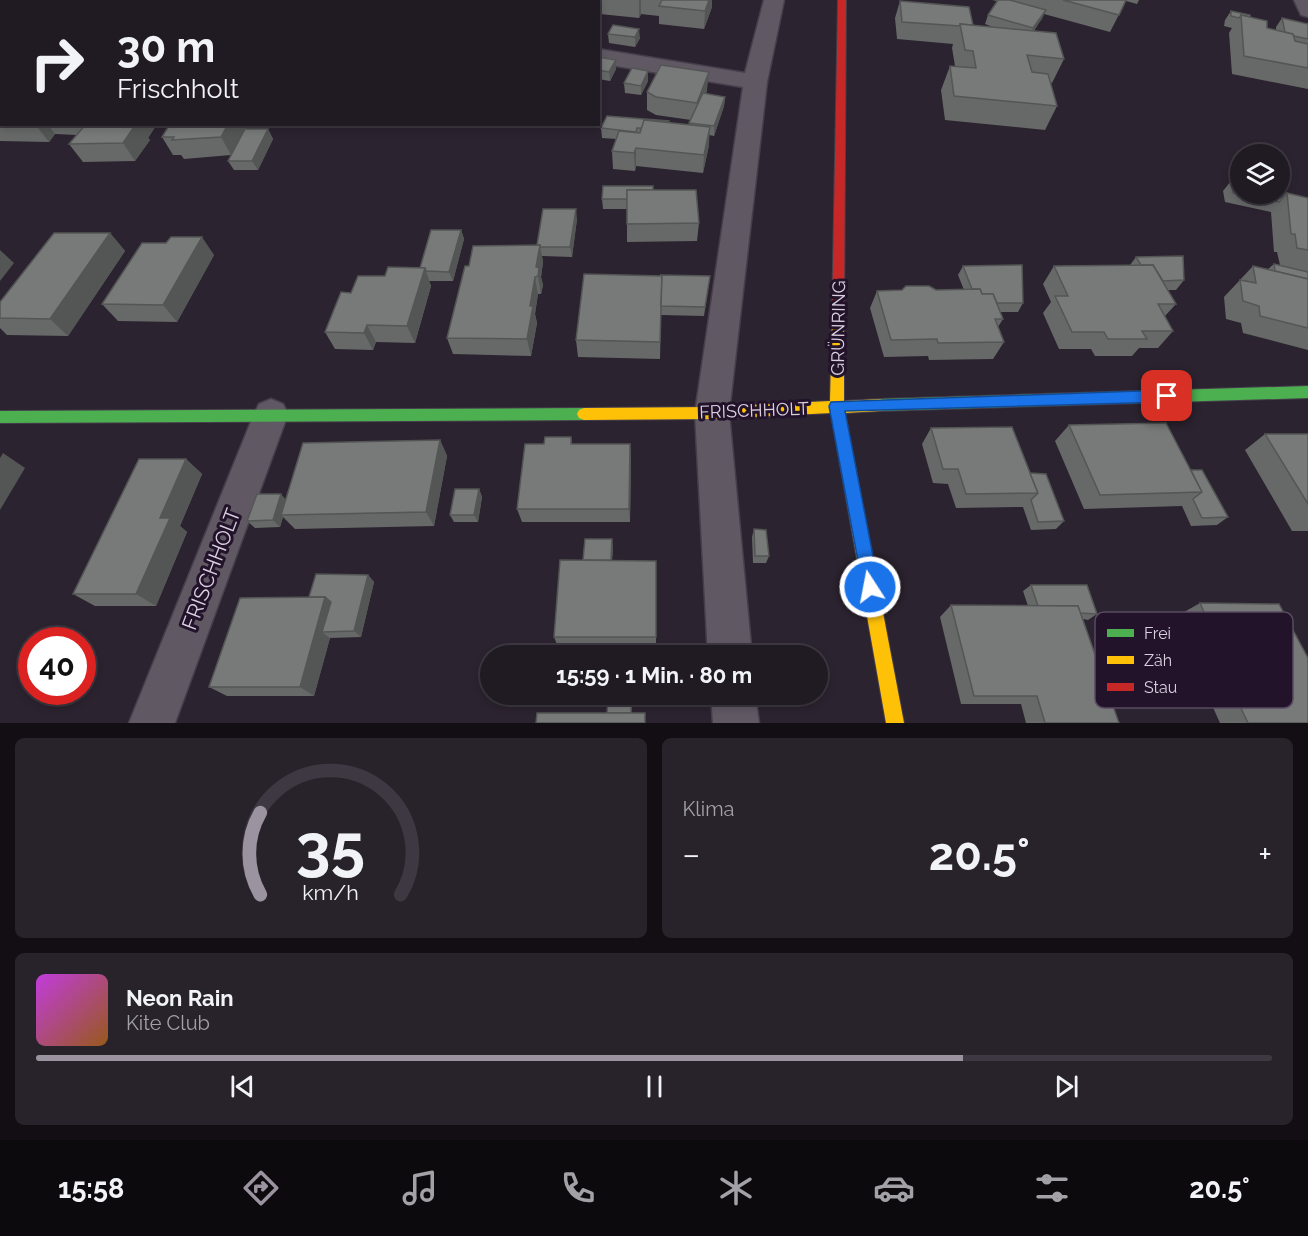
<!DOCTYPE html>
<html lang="de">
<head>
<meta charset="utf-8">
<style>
	body { margin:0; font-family:Raleway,sans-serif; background:#28232b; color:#f1f3f6; height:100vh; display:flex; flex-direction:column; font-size:22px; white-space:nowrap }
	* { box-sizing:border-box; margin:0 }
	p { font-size:20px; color:#a2a1a6 }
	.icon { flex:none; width:33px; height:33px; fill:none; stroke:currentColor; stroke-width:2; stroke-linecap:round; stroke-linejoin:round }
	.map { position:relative; height:723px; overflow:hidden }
	.panel { display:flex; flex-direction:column; gap:15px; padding:15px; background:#120e13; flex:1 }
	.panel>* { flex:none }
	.guide { position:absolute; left:0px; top:0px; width:600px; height:126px; box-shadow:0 3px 9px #0003,0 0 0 2px #3d3841; background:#201a23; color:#f1f3f6; overflow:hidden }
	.controls { position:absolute; left:1230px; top:144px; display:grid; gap:12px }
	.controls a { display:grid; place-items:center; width:60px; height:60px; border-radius:50%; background:#201a23; box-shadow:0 3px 9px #0003,0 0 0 2px #3d3841; font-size:30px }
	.speed { position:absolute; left:18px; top:627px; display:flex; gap:12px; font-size:30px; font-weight:700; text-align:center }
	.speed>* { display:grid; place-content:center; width:78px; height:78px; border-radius:50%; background:#201a23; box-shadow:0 3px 9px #0003,0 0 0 2px #3d3841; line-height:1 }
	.speed .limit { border:9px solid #d22; background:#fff; color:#111 }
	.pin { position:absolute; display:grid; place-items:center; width:51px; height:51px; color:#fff; margin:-26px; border-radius:12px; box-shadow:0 3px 9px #0006 }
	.me { position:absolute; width:66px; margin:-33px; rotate:349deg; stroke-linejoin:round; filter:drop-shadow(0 0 4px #0008) }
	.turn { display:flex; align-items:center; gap:21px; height:126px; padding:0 18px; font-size:27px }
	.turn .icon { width:78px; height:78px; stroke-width:2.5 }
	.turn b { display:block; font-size:42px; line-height:51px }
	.big { font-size:45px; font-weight:700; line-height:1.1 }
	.panel .widget { flex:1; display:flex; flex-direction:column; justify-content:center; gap:9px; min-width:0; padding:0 21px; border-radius:9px; background:#28232b }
	.panel .dial { align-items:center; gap:0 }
	.dial svg { height:156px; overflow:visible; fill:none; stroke:#3d3841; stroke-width:7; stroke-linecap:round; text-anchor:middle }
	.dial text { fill:#f1f3f6; stroke:none }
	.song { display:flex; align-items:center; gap:18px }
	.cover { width:72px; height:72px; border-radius:9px; background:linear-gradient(135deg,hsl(290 70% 55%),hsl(30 70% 35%)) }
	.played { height:6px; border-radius:3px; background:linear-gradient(90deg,#9c93a1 75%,#3d3841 75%) }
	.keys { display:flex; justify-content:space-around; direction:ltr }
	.heat { display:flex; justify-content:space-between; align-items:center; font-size:33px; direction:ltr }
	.panel .tiles { flex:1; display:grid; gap:15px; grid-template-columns:1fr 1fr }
	.widget:last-child { grid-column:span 2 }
	.trip { position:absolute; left:480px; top:645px; width:348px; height:60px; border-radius:30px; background:#201a23; box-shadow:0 3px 9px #0003,0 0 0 2px #3d3841; font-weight:700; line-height:60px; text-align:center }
	.menu { display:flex; height:96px; justify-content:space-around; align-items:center; background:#0d0a0e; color:#a2a1a6 }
	.menu .icon { width:42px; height:42px }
	.menu .active { color:#9c93a1 }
	.menu b { font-size:27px; color:#f1f3f6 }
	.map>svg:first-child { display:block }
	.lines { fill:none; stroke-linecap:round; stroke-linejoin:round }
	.street-casing { stroke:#463f4b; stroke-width:3 }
	.fast-casing { stroke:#463f4b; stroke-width:2 }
	.slow-casing { stroke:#463f4b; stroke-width:2 }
	.jam-casing { stroke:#463f4b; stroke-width:2 }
	.street { fill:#605964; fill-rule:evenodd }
	.fast { fill:#4caf50; fill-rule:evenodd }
	.slow { fill:#ffc107; fill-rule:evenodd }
	.jam { fill:#c62828; fill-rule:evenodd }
	.wall { fill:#676868 }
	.shaded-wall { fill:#545555 }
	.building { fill:#787979; stroke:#545555; stroke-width:1.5 }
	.route { fill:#1a73e8; stroke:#114b97; stroke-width:1.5 }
	.labels { text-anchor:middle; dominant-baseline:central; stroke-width:6; stroke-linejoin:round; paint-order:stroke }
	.street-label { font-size:18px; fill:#d9cfdf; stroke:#22132b }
	.near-street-label { font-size:21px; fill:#d9cfdf; stroke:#22132b }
	.key { fill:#22132b; stroke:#594b61; stroke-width:1.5 }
	.key-label { font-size:16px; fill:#d9cfdf }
</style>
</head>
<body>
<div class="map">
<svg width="1308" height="723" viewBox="0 0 1308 723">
	<rect width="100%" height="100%" fill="#2b232f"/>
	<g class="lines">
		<g class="street-casing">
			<g id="street">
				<polygon points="109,0 130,0 108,2"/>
				<polygon points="431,0 451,0 430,2"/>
				<polygon points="764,0 784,0 767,82 729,413 752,656 708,656 695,413 743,87 598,63 598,49 745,73"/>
				<polygon points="1294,0 1308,0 1308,17 1301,15"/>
				<polygon points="2,69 2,84 0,84 0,70"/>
				<polygon points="271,399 283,404 288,414 175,723 129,723 254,414 259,404"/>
				<polygon points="711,694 755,694 759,723 713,723"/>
			</g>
		</g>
		<g class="fast-casing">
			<g id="fast">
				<polygon points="1308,386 1308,398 880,411 875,409 873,405 875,401 880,399"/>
				<polygon points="584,408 589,410 591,414 589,418 584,420 0,423 0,411"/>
			</g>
		</g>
		<g class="slow-casing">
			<polygon id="slow" points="838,313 844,318 844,401 880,399 885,401 887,405 885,409 880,411 845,413 904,723 886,723 831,413 712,419 584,420 579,418 577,414 579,410 584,408 712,407 830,401 832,318"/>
		</g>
		<g class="jam-casing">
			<polygon id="jam" points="838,0 846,0 844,318 838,323 832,318"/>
		</g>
		<use href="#street" class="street"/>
		<use href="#fast" class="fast"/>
		<use href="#slow" class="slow"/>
		<use href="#jam" class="jam"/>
	</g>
	<g class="wall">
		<polygon points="0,0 99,0 98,2 2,2 2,25 0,25"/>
		<polygon points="150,0 214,0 213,2 151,2"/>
		<polygon points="229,0 310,0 311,2 230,2"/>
		<polygon points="534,0 712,0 712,7 704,29 659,24 659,16 641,14 639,18 600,14 598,2 534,2"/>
		<polygon points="992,0 1139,0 1137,4 1126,1 1110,32 1044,14 1034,31 1064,59 1052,83 1050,82 1057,106 1045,130 945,120 941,90 950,66 955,66 952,48 953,44 897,39 895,18 900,1 973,25 993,27 985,24 988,15 997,1"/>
		<polygon points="1231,11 1250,17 1267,28 1276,30 1276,27 1282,18 1308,24 1308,89 1232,74 1229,33 1232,28 1224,26 1225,20"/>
		<polygon points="608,34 640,38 635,47 609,43"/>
		<polygon points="598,57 616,69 610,81 598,79"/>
		<polygon points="648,81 641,95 625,93 624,83"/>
		<polygon points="707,90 706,94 725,97 724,106 714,136 709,135 709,145 703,173 636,166 635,171 613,169 612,151 616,139 602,138 601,128 669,123 689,125 691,120 656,115 647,110 647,92"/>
		<polygon points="2,104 2,124 157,124 148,138 150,140 135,161 83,162 69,144 77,135 55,134 49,142 0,141 0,106"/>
		<polygon points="248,125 245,129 268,129 273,139 258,170 234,170 228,161 231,155 184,159 181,155 173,155 162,137"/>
		<polygon points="1231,181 1308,198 1308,350 1243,333 1241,323 1226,319 1224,297 1253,266 1268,269 1274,264 1280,265 1277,252 1274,252 1271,212 1225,202 1223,191"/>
		<polygon points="653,190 699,223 697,241 627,242 627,209 603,209 602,199"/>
		<polygon points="577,219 572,257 542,256 543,262 541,277 543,285 541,294 538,294 535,314 537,323 531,356 453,354 447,338 469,266 537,245"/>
		<polygon points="461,230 464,239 453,281 429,281 431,286 415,343 376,342 373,350 335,349 325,332 351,293 385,276 420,268"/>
		<polygon points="110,233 125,251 68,336 7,335 0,328 0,302"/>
		<polygon points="214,255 177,322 118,321 102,304"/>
		<polygon points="1136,257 1184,280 1176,290 1168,290 1176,304 1165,316 1173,331 1158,348 1139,348 1132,356 1095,356 1091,349 1059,349 1043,313 1051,302 1043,284 1054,266 1130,265"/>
		<polygon points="963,266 1023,303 1018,312 1000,312 1003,319 998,327 1004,342 993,359 929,360 928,356 884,357 870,308 877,291 964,290 958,275"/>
		<polygon points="660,275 710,276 704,316 661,315 660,359 578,357 576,340"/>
		<polygon points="1069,425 1191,470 1228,517 1217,525 1191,526 1182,506 1084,509 1055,441"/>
		<polygon points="931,428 1030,473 1064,521 1056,529 1031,530 1023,507 956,508 948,484 933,483 922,444"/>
		<polygon points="1265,434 1308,434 1308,531 1292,531 1245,450"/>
		<polygon points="571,437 572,444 630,444 631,459 630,522 522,522 517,509 544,444"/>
		<polygon points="440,440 447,456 434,526 295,529 283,517 280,527 255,528 247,521 286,500"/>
		<polygon points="186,459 202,474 180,526 187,532 156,606 95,606 73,594"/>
		<polygon points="479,489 482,497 478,522 454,522 450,515"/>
		<polygon points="754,529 769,556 766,563 753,563 752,537"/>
		<polygon points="613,546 612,561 656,561 656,647 558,647 554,637 583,560"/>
		<polygon points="368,575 374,582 361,637 330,638 314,696 227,696 209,687 309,597"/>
		<polygon points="1031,585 1097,614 1088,620 1083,619 1119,723 1026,723 1021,704 961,704 940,617 951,605 1028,606 1023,591"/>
		<polygon points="1200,603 1308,723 1220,723 1207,694 1142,694 1119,631 1137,620 1182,621 1179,615"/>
	</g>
	<g class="shaded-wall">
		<polygon points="9,0 25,0 23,2 7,2"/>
		<polygon points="85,0 99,0 98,2 83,2"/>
		<polygon points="597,0 599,0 600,14 598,16 598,2 597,2"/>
		<polygon points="639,0 641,0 641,14 639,18"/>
		<polygon points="709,0 712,0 712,7 704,29 705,11"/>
		<polygon points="1046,10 1042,19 1029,37 1033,28"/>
		<polygon points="639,29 640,38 635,47 635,37"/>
		<polygon points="2,53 2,66 0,66 0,54"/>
		<polygon points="616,60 616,69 610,81 609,72"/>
		<polygon points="648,71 648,81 641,95 641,86"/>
		<polygon points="709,72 707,90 696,121 697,103"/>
		<polygon points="725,97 724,106 714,136 714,126"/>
		<polygon points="35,124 64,124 48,125 55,134 49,142"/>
		<polygon points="136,124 157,124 148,138 150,140 135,161 123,143"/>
		<polygon points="228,124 247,124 248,125 231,155 221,137"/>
		<polygon points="710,127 709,145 703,173 704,155"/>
		<polygon points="268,129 273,139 258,170 252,161"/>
		<polygon points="636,148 636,166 635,171 634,153"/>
		<polygon points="576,209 577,219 572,257 570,247"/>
		<polygon points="461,230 464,239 453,281 449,272"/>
		<polygon points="110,233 125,251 68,336 50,319"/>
		<polygon points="202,237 214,255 177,322 163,305"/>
		<polygon points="540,245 543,262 541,277 543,285 541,294 536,267"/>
		<polygon points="0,250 14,263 0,281"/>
		<polygon points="425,268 431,286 415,343 407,326"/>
		<polygon points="535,277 538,294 535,314 537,323 531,356 527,339 530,306"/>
		<polygon points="367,325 376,342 373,350 364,333"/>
		<polygon points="440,440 447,456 434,526 426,512"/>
		<polygon points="630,444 631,459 630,522 629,509"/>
		<polygon points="3,453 25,468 0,510 0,458"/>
		<polygon points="186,459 202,474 180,526 187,532 156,606 136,594 160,518"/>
		<polygon points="479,489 482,497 478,522 474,515"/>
		<polygon points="281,494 288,502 281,515 283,517 280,527 273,520"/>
		<polygon points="612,539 613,546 611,574 610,567"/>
		<polygon points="368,575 374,582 361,637 354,631"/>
		<polygon points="325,597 337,608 322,632 330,638 314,696 300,687"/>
	</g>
	<g class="building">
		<polygon points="0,0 9,0 7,2 2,2 2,15 0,15"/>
		<polygon points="21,0 85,0 83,2 20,2"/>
		<polygon points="244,0 305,0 304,2 243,2"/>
		<polygon points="347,0 389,0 388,2 346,2"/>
		<polygon points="662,0 709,0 705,11 659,6"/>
		<polygon points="998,0 1010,0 1046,10 1033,28 988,15"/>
		<polygon points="1063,0 1126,0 1119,15"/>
		<polygon points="900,1 969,7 973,25 960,24 960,26 902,22"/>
		<polygon points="1231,11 1250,15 1250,17 1241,15 1239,18 1231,16"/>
		<polygon points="1241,15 1267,21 1267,28 1293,34 1295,41 1308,44 1308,68 1244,56"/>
		<polygon points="1282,18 1308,24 1308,39 1294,36 1293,34 1285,32"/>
		<polygon points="960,24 1056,33 1064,59 1027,55 1032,72 1048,74 1057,106 954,96 950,66 976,68 973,51 965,50"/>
		<polygon points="613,25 639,29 635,37 608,34"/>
		<polygon points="0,45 2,45 2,53 0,54"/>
		<polygon points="598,57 616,60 609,72 598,70"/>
		<polygon points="661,65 709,72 697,103 656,97 647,92"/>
		<polygon points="632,68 648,71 641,86 624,83"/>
		<polygon points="703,93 725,97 714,126 689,123"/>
		<polygon points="2,104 2,123 0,123 0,106"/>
		<polygon points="607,116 669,121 669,122 644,120 642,128 637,128 636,132 601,128"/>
		<polygon points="644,120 710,127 704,155 636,148 634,153 612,151 619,131 640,133"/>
		<polygon points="48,124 81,124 81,125"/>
		<polygon points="86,124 136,124 123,143 69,144"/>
		<polygon points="170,124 228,124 221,137 172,140 174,137 162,137"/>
		<polygon points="245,129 268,129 252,161 228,161"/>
		<polygon points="1231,181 1240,183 1240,194 1280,194 1280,192 1289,194 1287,193 1279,202 1233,193"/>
		<polygon points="603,186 653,186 653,190 627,190 627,199 602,199"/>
		<polygon points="627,190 696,190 699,223 627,224"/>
		<polygon points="1287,193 1308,198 1308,250 1297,248 1295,234 1291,234"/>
		<polygon points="543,209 576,209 570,247 540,247 540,245 537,245"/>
		<polygon points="431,230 461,230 449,272 426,271 425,268 420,268"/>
		<polygon points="54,233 110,233 50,319 0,318 0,302"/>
		<polygon points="171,237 202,237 163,305 102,304 142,243 166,243"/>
		<polygon points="540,245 536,267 539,268 538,276 535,277 530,306 533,306 527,339 447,338 465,266 469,266 473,246"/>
		<polygon points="1183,256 1184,280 1163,281 1153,265 1141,265 1136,257"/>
		<polygon points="1274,264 1308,272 1308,279 1275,271"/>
		<polygon points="1022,265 1023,303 997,303 993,294 982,294 980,289 972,289 963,266"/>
		<polygon points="1153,265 1176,304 1158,304 1173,331 1142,331 1147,339 1108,339 1104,332 1072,332 1055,296 1068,296 1054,266"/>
		<polygon points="1253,266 1308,279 1308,328 1260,316 1259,306 1243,301 1240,280 1256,283"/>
		<polygon points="388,267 425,268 407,326 367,325 364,333 325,332 341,292 351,293 358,276 385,276"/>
		<polygon points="584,274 662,276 660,342 576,340"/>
		<polygon points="660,275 710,276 705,307 661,306 662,276"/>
		<polygon points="906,286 929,286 936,290 980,289 982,294 993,294 1003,319 995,319 1004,342 938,343 937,339 891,340 877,291 902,290"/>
		<polygon points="1166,423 1202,492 1100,495 1069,425"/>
		<polygon points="1012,427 1038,493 966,494 958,469 943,469 931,428"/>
		<polygon points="1265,434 1308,434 1308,504"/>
		<polygon points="545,437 571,437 571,444 630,444 629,509 517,509 525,444 544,444"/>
		<polygon points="440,440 426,512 281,515 303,443"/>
		<polygon points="139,459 186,459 160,518 170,518 136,594 73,594"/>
		<polygon points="1191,470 1202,470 1228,517 1202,518 1193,499 1202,492"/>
		<polygon points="1030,473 1046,474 1064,521 1038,522 1031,500 1038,493"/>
		<polygon points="455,489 479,489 474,515 450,515"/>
		<polygon points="257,494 281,494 273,520 247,521"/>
		<polygon points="754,529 766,530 769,556 755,556"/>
		<polygon points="585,539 612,539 611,560 583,560"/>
		<polygon points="560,560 656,561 656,637 554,637"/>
		<polygon points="316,574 368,575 354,631 322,632 331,602 325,597 309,597"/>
		<polygon points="1031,585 1087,585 1097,614 1080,613 1078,606 1038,606"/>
		<polygon points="325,597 300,687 209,687 240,598"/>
		<polygon points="1200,603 1279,604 1308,658 1308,723 1248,723 1230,685 1163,685 1137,620 1208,621"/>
		<polygon points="951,605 1078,606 1119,723 1045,723 1037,696 974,696"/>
		<polygon points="608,694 632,694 631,713 607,713"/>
		<polygon points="537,713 645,713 645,723 536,723"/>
	</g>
	<polygon class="route" points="1167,390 1174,396 1167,402 845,411 879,587 876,593 870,595 864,593 829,406 831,402"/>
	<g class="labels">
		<g class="street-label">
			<text transform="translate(838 328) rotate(-89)">GRÜNRING</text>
			<text transform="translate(754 410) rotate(-2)">FRISCHHOLT</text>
		</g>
		<g class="near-street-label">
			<text transform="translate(211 569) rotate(-69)">FRISCHHOLT</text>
		</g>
	</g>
	<rect x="1095" y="612" width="198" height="96" rx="9" class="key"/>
	<rect x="1107" y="629" width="27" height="8" fill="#4caf50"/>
	<rect x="1107" y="656" width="27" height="8" fill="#ffc107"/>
	<rect x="1107" y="683" width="27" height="8" fill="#c62828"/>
	<g class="key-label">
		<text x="1144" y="639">Frei</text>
		<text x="1144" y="666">Zäh</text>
		<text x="1144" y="693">Stau</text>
	</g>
</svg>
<div class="controls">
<a><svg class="icon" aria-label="layers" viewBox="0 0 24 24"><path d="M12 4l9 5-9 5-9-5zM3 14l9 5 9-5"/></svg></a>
</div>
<div class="speed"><div class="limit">40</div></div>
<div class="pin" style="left:1167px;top:396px;background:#d93025"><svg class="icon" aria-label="arrive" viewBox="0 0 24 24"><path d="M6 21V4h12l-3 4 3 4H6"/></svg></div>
<svg class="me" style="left:870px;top:587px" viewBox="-20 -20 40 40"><circle r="17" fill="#1a73e8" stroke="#fff" stroke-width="3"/><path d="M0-11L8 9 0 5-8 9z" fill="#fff"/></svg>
<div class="trip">15:59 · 1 Min. · 80 m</div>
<div class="guide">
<div class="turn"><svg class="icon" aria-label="right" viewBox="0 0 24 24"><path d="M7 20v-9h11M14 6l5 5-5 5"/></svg><div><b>30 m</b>Frischholt</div></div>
</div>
</div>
<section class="panel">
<div class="tiles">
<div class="widget dial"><svg viewBox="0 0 100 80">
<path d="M14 69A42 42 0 1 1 86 69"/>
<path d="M14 69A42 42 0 0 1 14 27" stroke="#9c93a1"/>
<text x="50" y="56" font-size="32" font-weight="700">35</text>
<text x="50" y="72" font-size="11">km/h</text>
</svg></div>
<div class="widget"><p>Klima</p>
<div class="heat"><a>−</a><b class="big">20.5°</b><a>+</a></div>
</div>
<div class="widget">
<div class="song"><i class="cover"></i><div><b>Neon Rain</b><p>Kite Club</p></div></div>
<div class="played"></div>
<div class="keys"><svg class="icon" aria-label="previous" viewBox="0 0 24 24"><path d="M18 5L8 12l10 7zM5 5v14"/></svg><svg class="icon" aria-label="pause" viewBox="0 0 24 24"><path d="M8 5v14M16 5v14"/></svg><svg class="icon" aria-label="next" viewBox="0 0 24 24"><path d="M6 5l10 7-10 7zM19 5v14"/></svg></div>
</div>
</div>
</section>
<nav class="menu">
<b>15:58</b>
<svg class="icon active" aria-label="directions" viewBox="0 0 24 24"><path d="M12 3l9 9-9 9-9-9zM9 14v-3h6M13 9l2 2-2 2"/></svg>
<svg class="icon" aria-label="music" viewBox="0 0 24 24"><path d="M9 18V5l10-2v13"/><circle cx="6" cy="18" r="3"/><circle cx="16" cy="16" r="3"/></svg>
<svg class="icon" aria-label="phone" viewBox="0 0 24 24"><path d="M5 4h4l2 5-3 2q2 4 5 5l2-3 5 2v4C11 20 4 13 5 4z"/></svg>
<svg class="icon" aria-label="climate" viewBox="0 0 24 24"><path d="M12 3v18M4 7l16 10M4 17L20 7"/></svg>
<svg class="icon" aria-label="car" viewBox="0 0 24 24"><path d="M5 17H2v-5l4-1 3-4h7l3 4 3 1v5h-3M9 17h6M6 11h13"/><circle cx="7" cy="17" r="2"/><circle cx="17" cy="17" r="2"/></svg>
<svg class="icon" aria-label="filters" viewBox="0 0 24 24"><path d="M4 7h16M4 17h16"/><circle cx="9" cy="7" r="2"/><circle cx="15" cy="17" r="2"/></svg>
<b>20.5°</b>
</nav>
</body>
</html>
